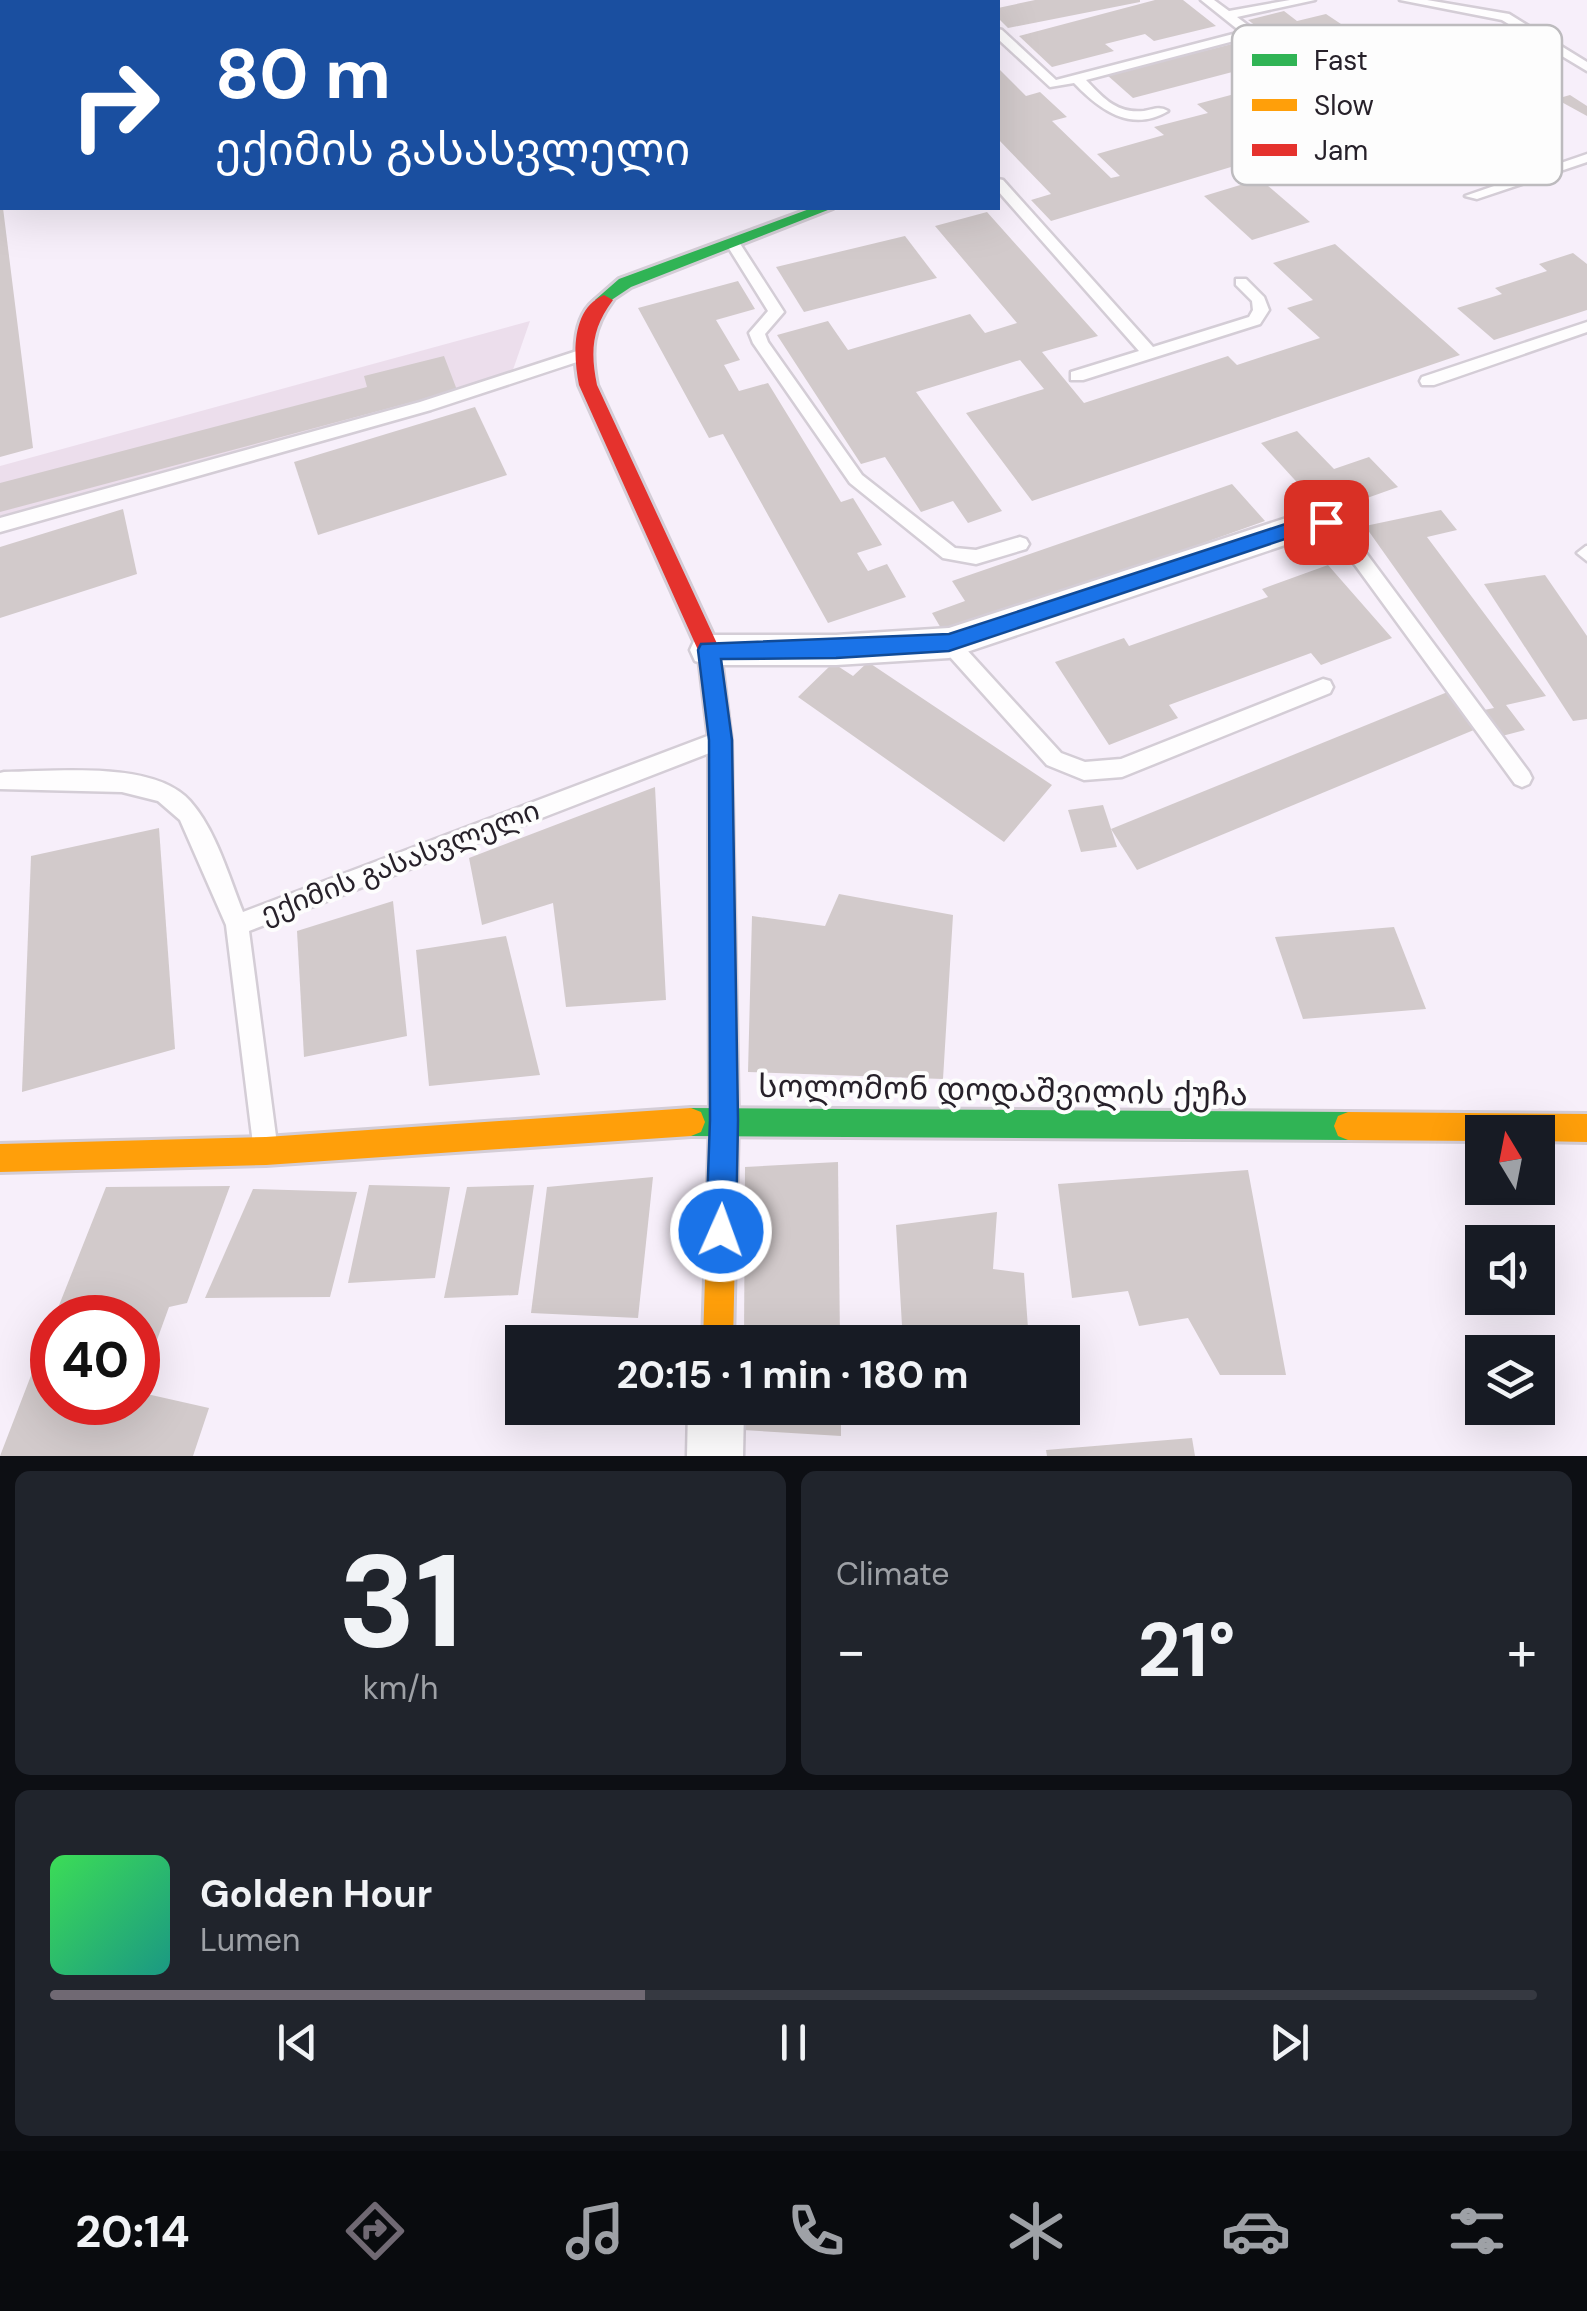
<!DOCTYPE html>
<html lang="en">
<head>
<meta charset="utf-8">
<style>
	body { margin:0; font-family:"DM Sans","Noto Sans Georgian",sans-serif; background:#20242c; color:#f1f3f6; height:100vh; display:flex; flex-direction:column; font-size:38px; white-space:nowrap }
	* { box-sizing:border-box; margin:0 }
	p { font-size:32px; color:#9ea1a6 }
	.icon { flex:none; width:55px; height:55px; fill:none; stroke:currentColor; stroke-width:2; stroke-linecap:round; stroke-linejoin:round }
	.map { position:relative; height:1456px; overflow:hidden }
	.side { display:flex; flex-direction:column; gap:15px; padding:15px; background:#0d0f14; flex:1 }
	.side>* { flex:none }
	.top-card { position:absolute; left:0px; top:0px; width:1000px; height:210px; box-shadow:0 10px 40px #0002; background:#1a4fa0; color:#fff; overflow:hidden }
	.needle { width:65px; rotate:350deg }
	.controls { position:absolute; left:1465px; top:1115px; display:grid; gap:20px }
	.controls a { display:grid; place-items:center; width:90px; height:90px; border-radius:0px; background:#171b24; box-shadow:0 10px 40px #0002; font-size:50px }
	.speed { position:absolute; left:30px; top:1295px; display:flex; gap:20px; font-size:50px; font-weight:700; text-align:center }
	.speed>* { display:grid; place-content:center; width:130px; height:130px; border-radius:50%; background:#171b24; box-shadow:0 10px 40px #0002; line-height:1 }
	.speed .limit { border:15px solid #d22; background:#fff; color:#111 }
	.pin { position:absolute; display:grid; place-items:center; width:85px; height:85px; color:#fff; margin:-42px; border-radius:20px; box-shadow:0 5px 15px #0006 }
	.me { position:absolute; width:110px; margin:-55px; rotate:2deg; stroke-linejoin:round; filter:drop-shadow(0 0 8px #0008) }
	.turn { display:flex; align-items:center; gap:35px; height:210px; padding:0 50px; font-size:45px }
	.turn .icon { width:130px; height:130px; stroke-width:2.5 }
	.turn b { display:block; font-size:70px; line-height:85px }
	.big { font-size:75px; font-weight:700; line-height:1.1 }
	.side .widget { flex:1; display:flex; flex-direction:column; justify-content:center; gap:15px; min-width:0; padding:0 35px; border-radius:15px; background:#20242c }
	.side .dial { align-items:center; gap:0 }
	.dial b { font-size:130px; line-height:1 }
	.song { display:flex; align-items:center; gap:30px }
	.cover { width:120px; height:120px; border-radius:15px; background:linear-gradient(135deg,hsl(130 70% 55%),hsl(170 70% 35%)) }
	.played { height:10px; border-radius:5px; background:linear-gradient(90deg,#706973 40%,#363941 40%) }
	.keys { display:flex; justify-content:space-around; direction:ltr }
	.heat { display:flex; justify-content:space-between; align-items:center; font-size:55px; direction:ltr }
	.side .tiles { flex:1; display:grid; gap:15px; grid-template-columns:1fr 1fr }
	.widget:last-child { grid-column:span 2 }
	.trip { position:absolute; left:505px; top:1325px; width:575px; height:100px; border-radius:0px; background:#171b24; box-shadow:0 10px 40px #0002; font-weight:700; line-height:100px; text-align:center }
	.tab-bar { display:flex; height:160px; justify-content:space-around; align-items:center; background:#090b0e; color:#9ea1a6 }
	.tab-bar .icon { width:70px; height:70px }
	.tab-bar .current { color:#706973 }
	.tab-bar b { font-size:45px; color:#f1f3f6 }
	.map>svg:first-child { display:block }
	.industrial { fill:#ecdeec }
	.building { fill:#d2cacb }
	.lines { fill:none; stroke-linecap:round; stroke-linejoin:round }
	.lane-casing { stroke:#d4cdd6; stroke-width:5 }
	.street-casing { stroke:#d4cdd6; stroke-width:5 }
	.fast-casing { stroke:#d4cdd6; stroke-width:6 }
	.slow-casing { stroke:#d4cdd6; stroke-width:6 }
	.jam-casing { stroke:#d4cdd6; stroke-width:6 }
	.lane { fill:#fefdfe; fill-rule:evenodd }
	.street { fill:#fefdfe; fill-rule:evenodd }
	.fast { fill:#30b455; fill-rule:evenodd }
	.slow { fill:#ff9f0a; fill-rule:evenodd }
	.jam { fill:#e5322d; fill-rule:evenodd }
	.route { fill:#1a73e8; stroke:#114b97; stroke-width:2.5 }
	.labels { text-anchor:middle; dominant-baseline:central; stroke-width:8; stroke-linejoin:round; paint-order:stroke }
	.street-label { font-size:28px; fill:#27212a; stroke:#fdfdfd }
	.near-street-label { font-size:32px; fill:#27212a; stroke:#fdfdfd }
	.key { fill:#fdfdfd; stroke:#bdbbbe; stroke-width:2.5 }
	.key-label { font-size:28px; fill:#27212a }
</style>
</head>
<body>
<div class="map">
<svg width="1587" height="1456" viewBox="0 0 1587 1456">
	<rect width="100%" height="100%" fill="#f7effa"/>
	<polygon class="industrial" points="530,321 508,384 0,522 0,466"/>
	<g class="building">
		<polygon points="1035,0 1140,0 1140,2 1008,28 998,18 998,8"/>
		<polygon points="1155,0 1183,0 1216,26 1154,41 1145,34 1105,44 1114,51 1052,67 1019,36"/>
		<polygon points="1284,11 1297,21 1326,14 1344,26 1315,34 1349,58 1371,53 1432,97 1371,114 1248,20"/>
		<polygon points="1236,43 1263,64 1133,98 1107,75"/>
		<polygon points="998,68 1026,96 1040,92 1067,117 1052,121 1111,178 1120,176 1097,154 1164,135 1154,127 1208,113 1197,104 1294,78 1300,82 1315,78 1361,114 1324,124 1332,130 1263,149 1251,140 1232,145 1251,161 1051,221 1031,200 1051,194 998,139"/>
		<polygon points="1570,95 1587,106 1587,116 1556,99"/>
		<polygon points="1260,179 1310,222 1252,240 1204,196"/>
		<polygon points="0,208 3,208 33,448 0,457"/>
		<polygon points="987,212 1098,336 1042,352 1084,403 1228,356 1237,365 1320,338 1287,308 1313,300 1273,263 1335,244 1460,355 1032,501 966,413 1044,389 1020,360 916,392 1002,511 968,523 953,501 921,512 885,457 861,464 777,335 828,321 848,350 970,314 985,333 1017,323 935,226"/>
		<polygon points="905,236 937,278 804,312 776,267"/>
		<polygon points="1573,253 1587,264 1587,310 1494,340 1457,308 1502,294 1495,288 1547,271 1539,264"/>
		<polygon points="738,281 755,309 716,320 740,360 724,365 739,391 768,383 841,502 853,498 882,545 857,553 868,571 887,564 906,597 828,623 723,434 709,438 638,308"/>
		<polygon points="444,356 457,390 0,512 0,483 367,387 364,376"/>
		<polygon points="475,407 507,475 318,535 294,462"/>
		<polygon points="1297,431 1334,469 1369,457 1398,487 1325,513 1261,443"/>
		<polygon points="1232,484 1265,521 945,635 932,613 965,601 952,581"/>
		<polygon points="123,509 137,574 0,618 0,547"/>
		<polygon points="1441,510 1457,530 1427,537 1546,696 1506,705 1525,730 1502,736 1484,710 1494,708 1365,526"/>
		<polygon points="1328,565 1392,638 1321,665 1311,653 1169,705 1178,718 1109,745 1055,662 1124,638 1129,646 1268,597 1262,589"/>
		<polygon points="1545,575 1587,636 1587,719 1573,721 1484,584"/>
		<polygon points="868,662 1052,785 1004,842 798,697 833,663 853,676"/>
		<polygon points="1450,691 1481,727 1137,870 1111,829"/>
		<polygon points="655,787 666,1000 566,1007 553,903 482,925 469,858"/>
		<polygon points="1103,805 1117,847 1081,852 1068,810"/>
		<polygon points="159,828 175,1049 22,1092 31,856"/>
		<polygon points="839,894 953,915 943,1079 748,1072 752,916 825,926"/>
		<polygon points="393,901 407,1036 304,1057 297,931"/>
		<polygon points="1394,927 1426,1009 1303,1019 1275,937"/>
		<polygon points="506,936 540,1075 429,1086 416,950"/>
		<polygon points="838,1162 840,1342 744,1342 745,1167"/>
		<polygon points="1248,1170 1286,1375 1220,1375 1188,1318 1139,1326 1128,1291 1072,1298 1058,1184"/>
		<polygon points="653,1177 638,1318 531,1313 547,1187"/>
		<polygon points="369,1185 450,1187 435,1278 348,1283"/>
		<polygon points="534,1185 518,1295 444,1298 467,1187"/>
		<polygon points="230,1186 187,1303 169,1307 138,1392 209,1408 193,1456 0,1456 52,1321 52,1402 138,1402 138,1318 54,1318 106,1187"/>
		<polygon points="253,1189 357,1192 330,1297 205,1298"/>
		<polygon points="997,1212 993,1269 1024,1273 1029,1342 903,1342 896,1225"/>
		<polygon points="743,1408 841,1408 841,1436 743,1430"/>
		<polygon points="1192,1438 1195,1456 1047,1456 1046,1450"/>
	</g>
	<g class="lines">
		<g class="lane-casing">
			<g id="lane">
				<polygon points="957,0 970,0 972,2 959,2"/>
				<path d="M1201,0H1214L1229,11L1290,0H1315L1237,17L1306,69V75H1298L1249,37L1086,80C1103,98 1117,114 1144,111C1155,109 1159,106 1168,111C1131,133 1100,110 1074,83L1050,87L998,39V29L1002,30L1056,80L1241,32Z"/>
				<polygon points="1400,0 1427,0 1509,14 1587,62 1587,71 1502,20"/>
				<polygon points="1587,154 1587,162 1477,199 1465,196"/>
				<polygon points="998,179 1003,180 1153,347 1249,317 1253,310 1252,301 1236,285 1236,279 1246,279 1264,297 1269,310 1260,324 1083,380 1071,380 1071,372 1139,351 998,191"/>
				<polygon points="732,238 737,239 784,312 765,334 768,342 862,475 955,548 976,550 1020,537 1026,539 1029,544 1026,549 976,564 943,558 850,483 753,343 749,333 768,311 725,242"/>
				<polygon points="1587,322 1587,332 1434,385 1422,385 1420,381 1422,377"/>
				<polygon points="580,350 588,355 586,359 431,410 0,532 0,518 420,402"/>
				<polygon points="1326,515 1343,522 1529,772 1532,778 1529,784 1522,787 1515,784 1331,532 1317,522 1320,517"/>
				<polygon points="1586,546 1587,546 1587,561 1577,553"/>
				<polygon points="949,635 956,638 1061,753 1085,762 1121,759 1323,679 1330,681 1333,687 1330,693 1122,777 1084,780 1047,765 942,648 939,643 942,638"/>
				<path d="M718,732L725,735L728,741L725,747L249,931L277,1144L274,1153L265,1156L256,1153L253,1144L226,925L180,820L158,801L122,792L0,789V773L4,772C54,772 154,760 190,801C216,830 229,877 243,912Z"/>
			</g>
		</g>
		<g class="street-casing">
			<g id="street">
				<polygon points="808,0 832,0 834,2 810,2"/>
				<polygon points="1314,509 1338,513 1344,522 1338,531 1315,535 949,658 836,665 709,665 695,661 690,650 695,639 709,635 836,635 949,628"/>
				<polygon points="688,1408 744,1408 743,1456 687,1456"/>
			</g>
		</g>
		<g class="fast-casing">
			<g id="fast">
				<polygon points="812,208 833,208 631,287 604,305 595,300 619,279"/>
				<polygon points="691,1108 1348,1112 1358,1116 1362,1126 1358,1136 1348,1140 691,1136 681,1132 677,1122 681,1112"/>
			</g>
		</g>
		<g class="slow-casing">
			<g id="slow">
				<polygon points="721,834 729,837 733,845 738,1120 733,1342 703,1342 710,1120 709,845 713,837"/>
				<polygon points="691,1108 701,1112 705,1122 701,1132 691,1136 266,1165 0,1172 0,1144 266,1137"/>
				<polygon points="1348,1112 1587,1114 1587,1142 1538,1141 1538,1132 1482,1132 1482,1141 1348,1140 1338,1136 1334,1126 1338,1116"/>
			</g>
		</g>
		<g class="jam-casing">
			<path id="jam" d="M604,295L613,300C592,328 590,351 597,385L720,650L731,740L733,845L729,853L721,856L713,853L709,845V740L698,650L579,385C573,355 571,309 604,295Z"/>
		</g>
		<use href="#lane" class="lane"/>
		<use href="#street" class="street"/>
		<use href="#fast" class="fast"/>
		<use href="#slow" class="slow"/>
		<use href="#jam" class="jam"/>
	</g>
	<polygon class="route" points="1326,514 1333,516 1333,527 1315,529 949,651 836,658 721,659 732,740 738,1120 736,1231 731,1241 721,1246 711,1241 706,1231 710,1120 709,740 698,650 701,644 949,634 1307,517"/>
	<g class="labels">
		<g class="street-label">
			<text transform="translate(400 862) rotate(-21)">ექიმის გასასვლელი</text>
		</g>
		<g class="near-street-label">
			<text transform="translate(1003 1090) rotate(1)">სოლომონ დოდაშვილის ქუჩა</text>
		</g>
	</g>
	<rect x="1232" y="25" width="330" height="160" rx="15" class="key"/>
	<rect x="1252" y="54" width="45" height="12" fill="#30b455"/>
	<rect x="1252" y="99" width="45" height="12" fill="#ff9f0a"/>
	<rect x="1252" y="144" width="45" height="12" fill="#e5322d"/>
	<g class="key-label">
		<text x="1314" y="70">Fast</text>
		<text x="1314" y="115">Slow</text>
		<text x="1314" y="160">Jam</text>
	</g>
</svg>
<div class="controls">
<a><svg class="needle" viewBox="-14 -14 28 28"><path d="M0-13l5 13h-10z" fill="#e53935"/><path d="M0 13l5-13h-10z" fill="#9ea1a6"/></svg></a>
<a><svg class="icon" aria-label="sound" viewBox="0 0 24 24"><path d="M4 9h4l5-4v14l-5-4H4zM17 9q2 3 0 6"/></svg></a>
<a><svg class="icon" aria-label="layers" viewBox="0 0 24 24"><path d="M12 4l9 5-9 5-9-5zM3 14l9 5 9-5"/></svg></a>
</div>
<div class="speed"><div class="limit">40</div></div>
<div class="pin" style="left:1326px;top:522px;background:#d93025"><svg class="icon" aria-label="arrive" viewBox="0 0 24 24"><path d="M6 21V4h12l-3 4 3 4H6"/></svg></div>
<svg class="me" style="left:721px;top:1231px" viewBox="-20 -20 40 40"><circle r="17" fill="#1a73e8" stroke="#fff" stroke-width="3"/><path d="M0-11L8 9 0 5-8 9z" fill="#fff"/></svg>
<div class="trip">20:15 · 1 min · 180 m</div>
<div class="top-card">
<div class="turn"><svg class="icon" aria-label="right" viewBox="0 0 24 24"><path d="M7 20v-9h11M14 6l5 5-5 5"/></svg><div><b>80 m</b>ექიმის გასასვლელი</div></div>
</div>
</div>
<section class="side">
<div class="tiles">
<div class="widget dial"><b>31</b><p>km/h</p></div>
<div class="widget"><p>Climate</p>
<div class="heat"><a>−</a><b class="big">21°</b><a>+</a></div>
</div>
<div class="widget">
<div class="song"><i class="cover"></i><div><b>Golden Hour</b><p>Lumen</p></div></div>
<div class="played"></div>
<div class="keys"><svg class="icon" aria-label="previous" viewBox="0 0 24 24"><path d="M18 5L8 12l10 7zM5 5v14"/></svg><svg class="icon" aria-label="pause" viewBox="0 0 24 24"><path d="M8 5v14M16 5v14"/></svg><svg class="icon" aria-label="next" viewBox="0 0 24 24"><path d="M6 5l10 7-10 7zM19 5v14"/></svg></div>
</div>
</div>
</section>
<nav class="tab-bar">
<b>20:14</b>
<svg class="icon current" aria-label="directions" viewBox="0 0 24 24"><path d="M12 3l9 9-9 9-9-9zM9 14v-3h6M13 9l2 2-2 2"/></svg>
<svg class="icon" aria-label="music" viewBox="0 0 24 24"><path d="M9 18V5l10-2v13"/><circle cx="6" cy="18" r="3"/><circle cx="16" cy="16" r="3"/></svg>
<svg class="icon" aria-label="phone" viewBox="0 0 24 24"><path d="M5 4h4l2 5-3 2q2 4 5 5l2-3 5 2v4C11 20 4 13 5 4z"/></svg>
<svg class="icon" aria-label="climate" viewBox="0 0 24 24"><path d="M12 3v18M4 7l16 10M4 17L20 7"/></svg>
<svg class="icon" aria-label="car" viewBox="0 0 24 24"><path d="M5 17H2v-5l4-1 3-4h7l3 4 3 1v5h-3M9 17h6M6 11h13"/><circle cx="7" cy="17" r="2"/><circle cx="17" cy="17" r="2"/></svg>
<svg class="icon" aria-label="filters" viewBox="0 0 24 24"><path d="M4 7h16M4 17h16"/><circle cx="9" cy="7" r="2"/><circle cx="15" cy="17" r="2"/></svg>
</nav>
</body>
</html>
